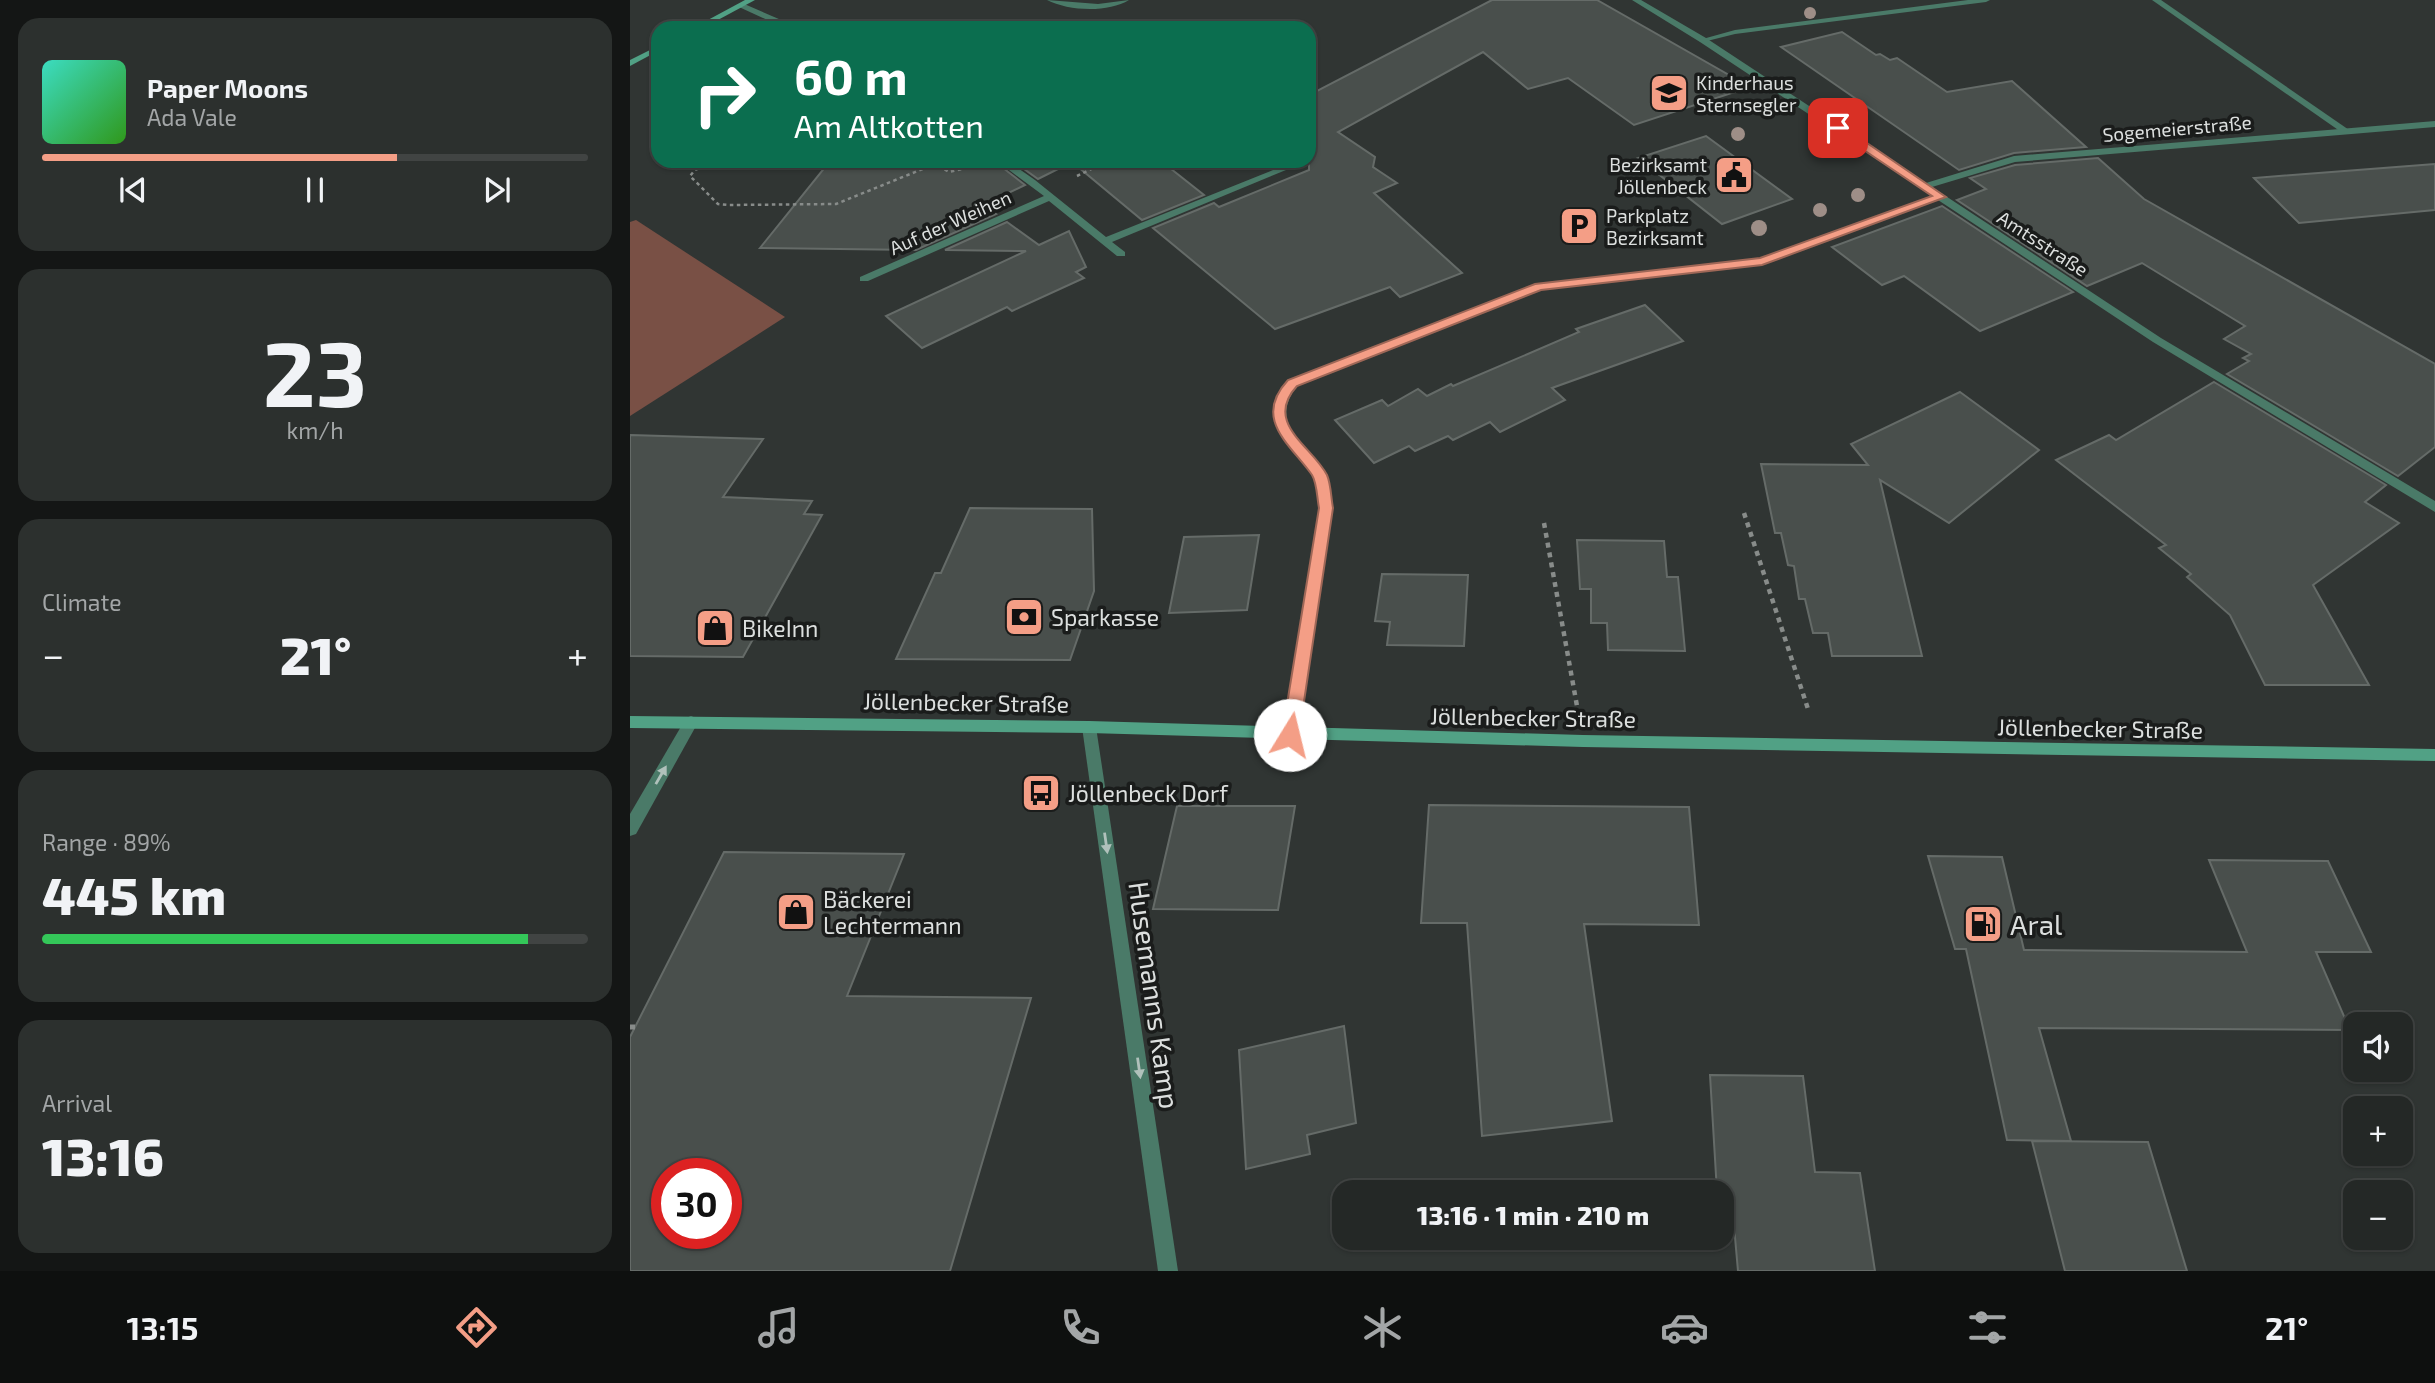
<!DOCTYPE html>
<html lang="en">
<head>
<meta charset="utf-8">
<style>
	body { margin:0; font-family:"Exo 2",sans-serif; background:#2c302e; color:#f1f3f6; height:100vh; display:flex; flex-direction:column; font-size:26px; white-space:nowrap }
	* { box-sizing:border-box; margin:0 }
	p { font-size:23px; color:#a3a6a7 }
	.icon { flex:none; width:38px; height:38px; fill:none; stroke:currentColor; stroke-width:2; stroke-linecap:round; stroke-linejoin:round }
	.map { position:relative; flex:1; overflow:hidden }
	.details { display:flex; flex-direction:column; gap:18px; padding:18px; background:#141615; width:630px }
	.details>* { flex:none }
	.top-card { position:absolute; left:21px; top:21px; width:665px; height:147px; border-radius:21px; box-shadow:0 2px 5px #0004,0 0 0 2px #414443; background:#0b6e4f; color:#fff; overflow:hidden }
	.fabs { position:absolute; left:1713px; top:1012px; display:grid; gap:14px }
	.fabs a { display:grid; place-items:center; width:70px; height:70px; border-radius:14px; background:#242826; box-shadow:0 2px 5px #0004,0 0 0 2px #414443; font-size:35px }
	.speed { position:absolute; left:21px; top:1158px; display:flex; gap:14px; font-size:35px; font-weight:700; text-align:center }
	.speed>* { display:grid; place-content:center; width:91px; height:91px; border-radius:50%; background:#242826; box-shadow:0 2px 5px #0004,0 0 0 2px #414443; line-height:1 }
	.speed .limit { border:10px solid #d22; background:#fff; color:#111 }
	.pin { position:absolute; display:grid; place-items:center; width:60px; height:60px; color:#fff; margin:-30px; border-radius:14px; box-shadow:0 4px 10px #0006 }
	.me { position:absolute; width:77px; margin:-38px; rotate:9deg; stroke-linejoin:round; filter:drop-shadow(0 0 5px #0008) }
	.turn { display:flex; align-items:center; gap:24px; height:147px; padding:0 28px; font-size:32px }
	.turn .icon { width:91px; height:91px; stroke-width:2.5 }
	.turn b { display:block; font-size:49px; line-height:60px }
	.big { font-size:52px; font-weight:800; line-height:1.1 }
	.details .widget { flex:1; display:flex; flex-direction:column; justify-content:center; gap:10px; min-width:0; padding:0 24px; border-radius:21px; background:#2c302e }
	.details .dial { align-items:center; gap:0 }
	.dial b { font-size:91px; line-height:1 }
	.song { display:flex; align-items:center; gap:21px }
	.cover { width:84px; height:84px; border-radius:10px; background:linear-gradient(135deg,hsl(170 70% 55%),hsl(110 70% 35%)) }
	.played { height:7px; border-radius:4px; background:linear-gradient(90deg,#f49e86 65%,#414443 65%) }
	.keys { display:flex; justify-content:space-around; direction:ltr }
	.heat { display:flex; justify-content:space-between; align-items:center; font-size:38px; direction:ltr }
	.charge { height:10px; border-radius:5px; background:linear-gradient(90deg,#34c759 89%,#414443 0) }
	.trip { position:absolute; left:702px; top:1180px; width:402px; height:70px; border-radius:21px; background:#242826; box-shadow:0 2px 5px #0004,0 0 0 2px #414443; font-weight:800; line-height:70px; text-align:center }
	.tabs { display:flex; height:112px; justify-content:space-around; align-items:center; background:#0e100f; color:#a3a6a7 }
	.tabs .icon { width:49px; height:49px }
	.tabs .selected { color:#f49e86 }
	.tabs b { font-size:32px; color:#f1f3f6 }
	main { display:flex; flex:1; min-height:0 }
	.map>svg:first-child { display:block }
	.green { fill:#795045 }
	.building { fill:#494f4c; stroke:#656b68; stroke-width:2; fill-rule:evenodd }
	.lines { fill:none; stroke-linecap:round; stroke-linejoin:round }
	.path-far2 { stroke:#888c8a; stroke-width:2.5; stroke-dasharray:3.5 3.5; stroke-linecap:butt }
	.path-far1 { stroke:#888c8a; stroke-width:4.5; stroke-dasharray:5 5; stroke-linecap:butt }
	.path { stroke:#888c8a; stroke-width:5; stroke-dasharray:7 7; stroke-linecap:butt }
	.service { fill:#4a7a68; fill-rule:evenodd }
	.minor { fill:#4a7a68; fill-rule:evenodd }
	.secondary { fill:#51a185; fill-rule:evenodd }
	.tree { fill:#9e8e87 }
	.oneway { fill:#b0c1bb }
	.route { fill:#f49e86; stroke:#9f6757; stroke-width:2 }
	.labels { text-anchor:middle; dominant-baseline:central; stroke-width:7; stroke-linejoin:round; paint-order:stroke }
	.far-poi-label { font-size:19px; fill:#dcdfde; stroke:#1a1c1b; text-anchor:start }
	.far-street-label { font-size:19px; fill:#dcdfde; stroke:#1a1c1b }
	.poi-label { font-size:23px; fill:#dcdfde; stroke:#1a1c1b; text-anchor:start }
	.street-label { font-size:23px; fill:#dcdfde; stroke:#1a1c1b }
	.near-poi-label { font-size:28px; fill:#dcdfde; stroke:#1a1c1b; text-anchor:start }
	.near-street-label { font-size:28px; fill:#dcdfde; stroke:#1a1c1b }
</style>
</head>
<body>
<main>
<section class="details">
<div class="widget">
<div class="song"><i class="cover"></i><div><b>Paper Moons</b><p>Ada Vale</p></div></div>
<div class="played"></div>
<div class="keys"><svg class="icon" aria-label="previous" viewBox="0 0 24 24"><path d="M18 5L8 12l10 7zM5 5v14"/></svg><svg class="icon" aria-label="pause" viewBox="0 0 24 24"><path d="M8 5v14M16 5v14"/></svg><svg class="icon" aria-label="next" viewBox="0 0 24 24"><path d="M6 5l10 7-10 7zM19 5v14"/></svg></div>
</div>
<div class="widget dial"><b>23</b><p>km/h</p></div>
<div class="widget"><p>Climate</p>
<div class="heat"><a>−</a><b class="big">21°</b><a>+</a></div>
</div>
<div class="widget"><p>Range · 89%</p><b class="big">445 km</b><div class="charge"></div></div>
<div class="widget"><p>Arrival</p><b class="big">13:16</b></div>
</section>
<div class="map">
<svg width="1805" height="1271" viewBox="0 0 1805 1271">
	<rect width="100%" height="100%" fill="#303533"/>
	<polygon class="green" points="6,220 155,317 0,416 0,222"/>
	<g class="building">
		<polygon points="862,0 967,0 1120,87 1004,125 938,78 898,89 853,52 708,132 745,157 743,167 767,183 744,193 832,273 770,297 760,287 645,329 523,228 584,203 589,207 679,170 679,95"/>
		<polygon points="1212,32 1246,55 1250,54 1260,60 1267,58 1317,92 1382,81 1456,147 1384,153 1329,170 1151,47"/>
		<polygon points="1076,136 1162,199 1092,224 1008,158"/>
		<polygon points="1468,158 1514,199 1805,364 1805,447 1768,476 1597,374 1619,361 1613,358 1621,354 1594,339 1615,326 1512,263 1457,286 1327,200 1356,189 1340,178 1385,165"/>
		<polygon points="200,161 364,161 395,185 353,205 366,214 286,250 130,248"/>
		<polygon points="383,161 531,161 574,195 512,220 442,162 408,179"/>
		<polygon points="1805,164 1805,210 1669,223 1624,178"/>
		<polygon points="1312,206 1443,292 1350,331 1274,276 1252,285 1202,247"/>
		<polygon points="377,222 409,245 439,231 456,267 446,272 454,278 382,311 377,307 292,348 256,316 396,251 315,250"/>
		<polygon points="1015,305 1053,341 922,388 935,400 870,432 860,422 823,440 818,436 785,451 779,446 744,463 705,420 752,400 758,406 788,389 797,396 821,384 823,386 949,332 946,329"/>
		<polygon points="1584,382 1756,485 1735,502 1769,523 1683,585 1739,685 1635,685 1600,615 1557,577 1561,574 1529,548 1536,545 1426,460 1479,435 1486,440"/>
		<polygon points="1330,392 1409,450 1319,523 1250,480 1292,656 1202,656 1198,633 1183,633 1175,599 1169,599 1164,566 1158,565 1151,533 1145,533 1131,464 1238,465 1221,444"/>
		<polygon points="0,435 133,439 93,497 182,501 174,514 192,515 113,657 0,656"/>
		<polygon points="340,508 462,509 464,591 440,660 266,659 305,573 311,573"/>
		<polygon points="629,535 617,610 539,613 554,537"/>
		<polygon points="947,540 1034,541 1037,577 1048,577 1055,651 978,650 977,623 961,623 961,589 950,589"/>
		<polygon points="752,574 838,575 834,646 757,645 760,622 745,621"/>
		<polygon points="799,805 1059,807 1069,925 954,924 982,1121 852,1136 837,923 791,923"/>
		<polygon points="547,806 665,806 648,910 523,909"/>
		<path d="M94,852L274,854L217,996L401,998L320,1271H0V1037ZM37,1174H96V1234H37Z"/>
		<polygon points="1298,856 1372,857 1394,950 1617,952 1579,860 1698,861 1741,952 1686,952 1720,1030 1409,1028 1441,1141 1377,1140 1336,949 1325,949"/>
		<polygon points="714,1026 726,1123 677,1135 680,1154 616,1169 609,1050"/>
		<polygon points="1080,1075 1173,1076 1185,1172 1230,1173 1245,1271 1108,1271 1101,1192 1087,1192"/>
		<polygon points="1402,1141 1518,1142 1557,1271 1435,1271"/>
	</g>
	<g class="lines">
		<g class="path-far2">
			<polyline points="88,161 65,170 60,176 88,204 98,205 206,204 305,164 319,172 341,167"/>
			<polyline points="447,176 478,161"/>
		</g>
		<g class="path-far1">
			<polyline points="1114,513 1178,709"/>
			<polyline points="914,523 947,706"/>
		</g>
		<polyline class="path" points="0,1027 5,1027"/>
		<g class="service">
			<path d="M417,0L468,4L499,0C478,13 438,11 417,0Z"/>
			<polygon points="1338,0 1360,0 1356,2 1105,34 1073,42 1069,40 1105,30"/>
			<polygon points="1522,0 1531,0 1722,132 1714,134"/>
			<polygon points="61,716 66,718 68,722 66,726 6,834 0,836 0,814 56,718"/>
		</g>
		<g class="minor">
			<path d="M1002,0H1011L1076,38L1296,183L1384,156L1805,121V127L1385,162L1302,187L1531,338L1805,501V512L1523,342L1308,200L1132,265L911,289L667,386C637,426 678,442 696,475C701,485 701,497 702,508L667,735L665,739L660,741L655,739L653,735L690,508C689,499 689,489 686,480C669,439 619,433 659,380L905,284L1130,259L1302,196L1070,42Z"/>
			<polygon points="112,3 165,26 166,28 155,28 109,7 108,5"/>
			<polygon points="367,161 378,161 405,180 476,237 648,168 656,170 482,242 495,252 495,256 487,256 419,201 238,281 230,281 230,277 414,196"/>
			<polygon points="459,721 464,723 466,727 548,1271 528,1271 452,727 454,723"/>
		</g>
		<g class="secondary">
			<polygon points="115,0 125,0 73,28 63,28"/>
			<polygon points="28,46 28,51 0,66 0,60"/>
			<polygon points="0,716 459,721 953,735 1805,749 1805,761 953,747 459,733 0,728"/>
		</g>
	</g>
	<g class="tree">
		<circle cx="1180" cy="13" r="6"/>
		<circle cx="1108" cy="134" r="7"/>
		<circle cx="1195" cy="150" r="7"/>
		<circle cx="1228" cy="195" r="7"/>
		<circle cx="1190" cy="210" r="7"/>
		<circle cx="1129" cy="228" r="8"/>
	</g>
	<defs><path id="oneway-solid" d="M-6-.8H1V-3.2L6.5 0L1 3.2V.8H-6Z" transform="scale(1.75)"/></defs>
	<g class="oneway">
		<use href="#oneway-solid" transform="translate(31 775) rotate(-60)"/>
		<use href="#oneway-solid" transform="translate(476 843) rotate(82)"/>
		<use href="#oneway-solid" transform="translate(509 1068) rotate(82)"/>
	</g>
	<path class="route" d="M1204,126H1212L1316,197L1132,265L911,290L667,386C633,423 682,446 697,475C701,484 701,498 703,508L669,735L666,740H654L652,735L689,508C687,498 687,483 682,475C660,444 622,419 658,380L905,284L1130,258L1302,196L1204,130Z"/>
	<defs>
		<g id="school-square" transform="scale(2.0125)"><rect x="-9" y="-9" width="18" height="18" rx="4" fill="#f49e86" stroke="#1a1c1b"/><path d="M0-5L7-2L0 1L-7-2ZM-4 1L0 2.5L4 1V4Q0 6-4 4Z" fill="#111"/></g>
		<g id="civic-square" transform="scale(2.0125)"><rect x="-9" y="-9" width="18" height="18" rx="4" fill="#f49e86" stroke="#1a1c1b"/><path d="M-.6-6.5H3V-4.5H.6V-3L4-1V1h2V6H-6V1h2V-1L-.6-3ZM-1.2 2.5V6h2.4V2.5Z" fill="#111"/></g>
		<g id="parking-square" transform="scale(2.0125)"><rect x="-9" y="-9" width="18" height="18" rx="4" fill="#f49e86" stroke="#1a1c1b"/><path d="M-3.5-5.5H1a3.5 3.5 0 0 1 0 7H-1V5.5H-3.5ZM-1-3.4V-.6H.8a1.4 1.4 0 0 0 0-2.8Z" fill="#111"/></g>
		<g id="bank-square" transform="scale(2.0125)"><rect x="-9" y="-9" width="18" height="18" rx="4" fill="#f49e86" stroke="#1a1c1b"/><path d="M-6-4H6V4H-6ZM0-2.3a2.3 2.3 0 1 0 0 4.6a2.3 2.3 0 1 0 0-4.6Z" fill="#111"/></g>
		<g id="shop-square" transform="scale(2.0125)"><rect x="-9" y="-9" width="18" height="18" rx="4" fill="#f49e86" stroke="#1a1c1b"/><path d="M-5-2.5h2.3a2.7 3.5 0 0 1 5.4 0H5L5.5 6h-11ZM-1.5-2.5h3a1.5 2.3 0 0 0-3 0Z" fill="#111"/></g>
		<g id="bus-square" transform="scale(2.0125)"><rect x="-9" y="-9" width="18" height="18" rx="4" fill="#f49e86" stroke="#1a1c1b"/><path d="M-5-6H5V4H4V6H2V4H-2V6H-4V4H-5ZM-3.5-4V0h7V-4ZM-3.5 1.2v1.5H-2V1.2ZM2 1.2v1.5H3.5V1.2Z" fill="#111"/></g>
		<g id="fuel-square" transform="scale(2.0125)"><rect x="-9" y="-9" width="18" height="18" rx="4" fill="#f49e86" stroke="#1a1c1b"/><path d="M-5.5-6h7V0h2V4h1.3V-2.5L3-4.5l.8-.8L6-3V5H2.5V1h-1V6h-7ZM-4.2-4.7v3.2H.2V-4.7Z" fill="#111"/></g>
	</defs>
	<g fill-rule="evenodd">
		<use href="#school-square" x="1039" y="93"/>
		<use href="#civic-square" x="1104" y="175"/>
		<use href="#parking-square" x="949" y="226"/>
		<use href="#bank-square" x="394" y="617"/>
		<use href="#shop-square" x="85" y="628"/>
		<use href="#bus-square" x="411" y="793"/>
		<use href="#shop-square" x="166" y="912"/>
		<use href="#fuel-square" x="1353" y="924"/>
	</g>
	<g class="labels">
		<g class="far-poi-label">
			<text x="1066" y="82">Kinderhaus<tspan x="1066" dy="22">Sternsegler</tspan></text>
			<text x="1077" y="164" text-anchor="end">Bezirksamt<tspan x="1077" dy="22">Jöllenbeck</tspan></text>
			<text x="976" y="215">Parkplatz<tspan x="976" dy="22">Bezirksamt</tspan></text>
		</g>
		<g class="far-street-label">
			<text transform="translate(1547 128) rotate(-5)">Sogemeierstraße</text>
			<text transform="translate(320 222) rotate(-24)">Auf der Weihen</text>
			<text transform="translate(1413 243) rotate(33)">Amtsstraße</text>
		</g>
		<g class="poi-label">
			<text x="421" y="617">Sparkasse</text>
			<text x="112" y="628">BikeInn</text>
			<text x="438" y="793">Jöllenbeck Dorf</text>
			<text x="193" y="899">Bäckerei<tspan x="193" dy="26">Lechtermann</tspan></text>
		</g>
		<g class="street-label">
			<text transform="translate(336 702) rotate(1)">Jöllenbecker Straße</text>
			<text transform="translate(903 717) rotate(1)">Jöllenbecker Straße</text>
			<text transform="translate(1470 728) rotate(1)">Jöllenbecker Straße</text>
		</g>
		<g class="near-poi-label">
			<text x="1380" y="924">Aral</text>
		</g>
		<g class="near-street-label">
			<text transform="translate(525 995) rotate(82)">Husemanns Kamp</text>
		</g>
	</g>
</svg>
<div class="fabs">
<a><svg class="icon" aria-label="sound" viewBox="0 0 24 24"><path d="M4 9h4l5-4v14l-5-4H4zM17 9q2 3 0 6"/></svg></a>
<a>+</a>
<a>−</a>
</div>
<div class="speed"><div class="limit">30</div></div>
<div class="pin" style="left:1208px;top:128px;background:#d93025"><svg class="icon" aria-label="arrive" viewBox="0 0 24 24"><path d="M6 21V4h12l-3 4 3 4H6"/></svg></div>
<svg class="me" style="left:660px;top:735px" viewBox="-20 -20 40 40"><circle r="19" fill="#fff"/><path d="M0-13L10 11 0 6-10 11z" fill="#f49e86"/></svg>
<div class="trip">13:16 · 1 min · 210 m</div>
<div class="top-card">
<div class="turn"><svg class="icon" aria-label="right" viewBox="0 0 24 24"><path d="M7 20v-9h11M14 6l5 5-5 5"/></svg><div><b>60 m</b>Am Altkotten</div></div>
</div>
</div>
</main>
<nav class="tabs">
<b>13:15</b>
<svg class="icon selected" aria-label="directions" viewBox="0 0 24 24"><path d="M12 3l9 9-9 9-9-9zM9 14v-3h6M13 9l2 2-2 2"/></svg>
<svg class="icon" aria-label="music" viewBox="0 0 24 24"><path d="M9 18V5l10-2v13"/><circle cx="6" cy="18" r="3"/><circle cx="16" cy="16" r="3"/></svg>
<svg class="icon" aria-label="phone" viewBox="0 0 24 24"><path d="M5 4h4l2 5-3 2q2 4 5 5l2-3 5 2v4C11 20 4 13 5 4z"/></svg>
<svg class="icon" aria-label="climate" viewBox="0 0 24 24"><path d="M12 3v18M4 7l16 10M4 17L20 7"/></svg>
<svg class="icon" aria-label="car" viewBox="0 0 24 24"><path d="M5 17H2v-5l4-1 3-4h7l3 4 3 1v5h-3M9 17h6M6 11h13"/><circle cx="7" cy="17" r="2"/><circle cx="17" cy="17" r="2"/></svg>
<svg class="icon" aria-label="filters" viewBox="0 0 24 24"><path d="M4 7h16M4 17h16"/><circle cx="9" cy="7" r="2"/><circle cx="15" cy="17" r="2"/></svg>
<b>21°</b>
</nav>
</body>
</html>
